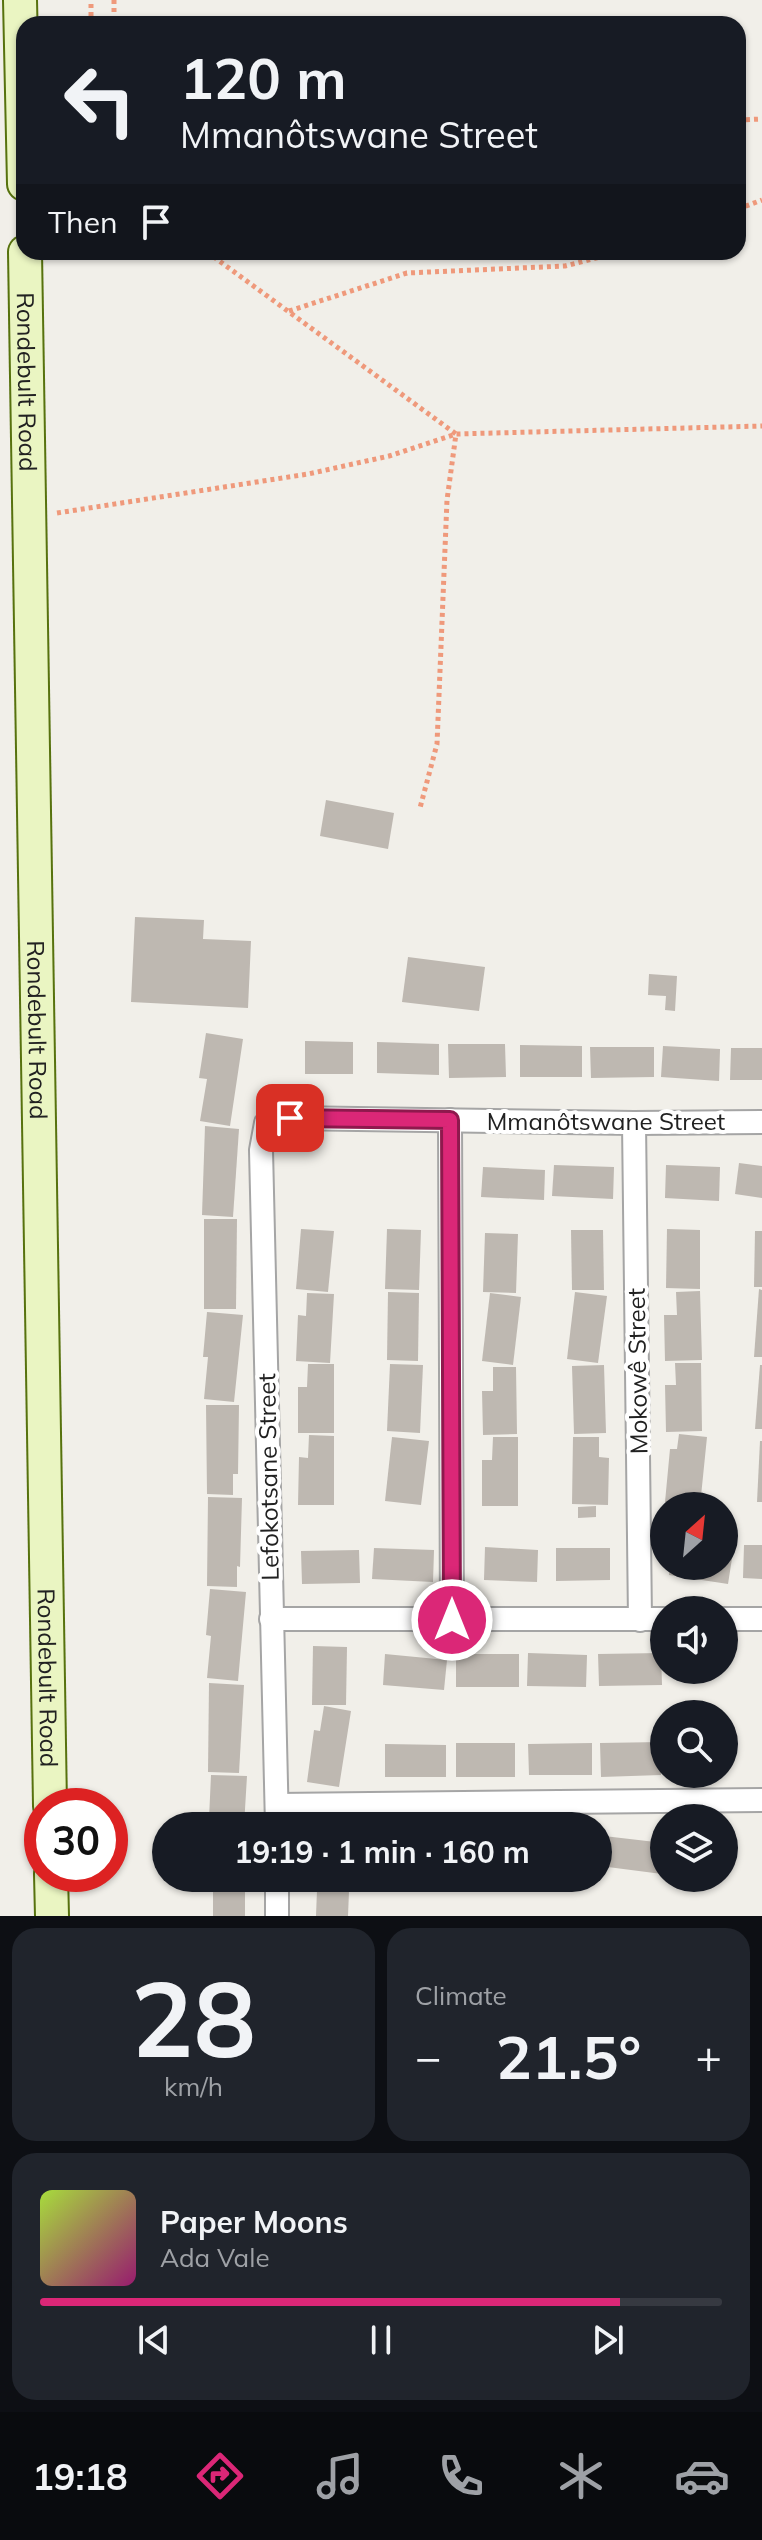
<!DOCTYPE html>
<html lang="en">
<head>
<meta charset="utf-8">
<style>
	body { margin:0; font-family:Mulish,sans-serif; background:#20242c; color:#f1f3f6; height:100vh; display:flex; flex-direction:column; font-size:30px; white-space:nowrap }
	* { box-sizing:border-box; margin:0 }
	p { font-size:26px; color:#9ea1a6 }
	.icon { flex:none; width:44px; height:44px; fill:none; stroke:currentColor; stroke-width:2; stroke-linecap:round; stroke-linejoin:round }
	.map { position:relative; height:1916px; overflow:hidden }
	.details { display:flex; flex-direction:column; gap:12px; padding:12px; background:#0d0f14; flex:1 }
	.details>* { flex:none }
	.top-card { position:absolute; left:16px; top:16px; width:730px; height:244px; border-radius:24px; box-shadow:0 2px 6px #0004; background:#171b24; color:#f1f3f6; overflow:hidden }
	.needle { width:52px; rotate:27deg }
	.tools { position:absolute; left:650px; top:1492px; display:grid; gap:16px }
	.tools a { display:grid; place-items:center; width:88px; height:88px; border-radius:50%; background:#171b24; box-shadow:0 2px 6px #0004; font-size:40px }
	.speed { position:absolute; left:24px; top:1788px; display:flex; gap:16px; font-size:40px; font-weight:700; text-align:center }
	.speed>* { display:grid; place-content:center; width:104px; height:104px; border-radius:50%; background:#171b24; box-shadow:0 2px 6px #0004; line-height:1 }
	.speed .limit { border:12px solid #d22; background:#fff; color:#111 }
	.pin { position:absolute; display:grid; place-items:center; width:68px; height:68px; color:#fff; margin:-34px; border-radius:16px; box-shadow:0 4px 12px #0006 }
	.me { position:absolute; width:88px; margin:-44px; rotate:0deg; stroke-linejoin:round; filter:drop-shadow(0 0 6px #0008) }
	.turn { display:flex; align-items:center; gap:28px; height:168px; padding:0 32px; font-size:36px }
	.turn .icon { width:104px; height:104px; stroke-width:2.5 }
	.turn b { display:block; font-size:56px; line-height:68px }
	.then { display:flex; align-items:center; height:76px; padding:0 32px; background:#0003; gap:16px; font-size:30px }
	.big { font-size:60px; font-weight:700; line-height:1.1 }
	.details .card { flex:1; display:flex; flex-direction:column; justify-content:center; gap:12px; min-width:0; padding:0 28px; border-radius:24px; background:#20242c }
	.details .dial { align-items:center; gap:0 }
	.dial b { font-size:104px; line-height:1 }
	.song { display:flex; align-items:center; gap:24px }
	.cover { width:96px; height:96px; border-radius:12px; background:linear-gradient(135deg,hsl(80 70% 55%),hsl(320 70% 35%)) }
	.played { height:8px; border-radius:4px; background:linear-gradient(90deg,#db2777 85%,#363941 85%) }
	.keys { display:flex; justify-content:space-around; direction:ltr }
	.heat { display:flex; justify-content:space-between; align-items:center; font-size:44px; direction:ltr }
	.details .tiles { flex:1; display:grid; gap:12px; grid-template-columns:1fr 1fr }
	.card:last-child { grid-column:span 2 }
	.trip { position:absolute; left:152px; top:1812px; width:460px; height:80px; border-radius:40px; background:#171b24; box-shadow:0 2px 6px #0004; font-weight:700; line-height:80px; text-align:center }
	.dock { display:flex; height:128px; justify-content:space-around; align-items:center; background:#090b0e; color:#9ea1a6 }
	.dock .icon { width:56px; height:56px }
	.dock .active { color:#db2777 }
	.dock b { font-size:36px; color:#f1f3f6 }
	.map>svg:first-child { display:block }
	.building { fill:#beb8b1 }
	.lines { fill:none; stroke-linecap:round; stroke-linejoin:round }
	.street-casing { stroke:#a5a5a5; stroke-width:26 }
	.secondary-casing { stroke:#57720e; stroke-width:36 }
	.path { stroke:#ef997b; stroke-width:5; stroke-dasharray:4 4; stroke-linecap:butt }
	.street { stroke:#fff; stroke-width:22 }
	.secondary { stroke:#eaf5c2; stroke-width:32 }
	.route-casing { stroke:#8e194d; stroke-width:20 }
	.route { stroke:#db2777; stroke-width:14 }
	.labels { text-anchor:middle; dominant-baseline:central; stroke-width:8; stroke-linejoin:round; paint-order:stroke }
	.street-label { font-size:24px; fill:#212121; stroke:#fff }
</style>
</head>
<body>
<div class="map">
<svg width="762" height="1916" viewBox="0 0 762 1916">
	<rect width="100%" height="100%" fill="#f1efe9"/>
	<g class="building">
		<polygon points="326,800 394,813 388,849 320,836"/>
		<polygon points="135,917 204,920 203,939 251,941 248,1008 131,1002"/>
		<polygon points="408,957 485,967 479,1011 402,1002"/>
		<polygon points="649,974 677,976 675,1011 665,1010 666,996 648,995"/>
		<polygon points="206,1033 243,1039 230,1126 200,1121 207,1079 199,1078"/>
		<polygon points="305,1041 353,1042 353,1074 305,1074"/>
		<polygon points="377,1042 439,1044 439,1075 377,1073"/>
		<polygon points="448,1044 505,1044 506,1077 449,1078"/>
		<polygon points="520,1045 582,1046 582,1077 520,1077"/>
		<polygon points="663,1046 720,1049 719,1081 661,1077"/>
		<polygon points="590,1047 654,1047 654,1077 591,1078"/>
		<polygon points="731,1048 762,1048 762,1080 730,1080"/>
		<polygon points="205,1126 239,1129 233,1217 202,1215"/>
		<polygon points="739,1163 762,1166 762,1198 735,1194"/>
		<polygon points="554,1165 614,1167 613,1199 552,1196"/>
		<polygon points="666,1165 720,1167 719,1201 665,1198"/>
		<polygon points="483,1167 545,1170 544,1200 481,1197"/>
		<polygon points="204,1219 237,1219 236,1309 204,1309"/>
		<polygon points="301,1229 334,1231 328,1292 296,1289"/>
		<polygon points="387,1229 421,1230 419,1290 385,1289"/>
		<polygon points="667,1229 700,1230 700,1289 666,1288"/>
		<polygon points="571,1230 603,1230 604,1290 572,1290"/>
		<polygon points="755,1231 762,1231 762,1287 754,1287"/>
		<polygon points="485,1233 518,1234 516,1293 483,1292"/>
		<polygon points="759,1289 762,1290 762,1357 754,1357"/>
		<polygon points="700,1291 702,1360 665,1361 664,1315 677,1315 676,1292"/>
		<polygon points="388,1292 419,1293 418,1361 387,1360"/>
		<polygon points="575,1292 607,1296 598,1363 567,1359"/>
		<polygon points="307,1293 334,1294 330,1363 296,1361 298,1315 306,1316"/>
		<polygon points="490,1293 521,1297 513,1365 482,1361"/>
		<polygon points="207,1312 243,1315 234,1402 204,1399 208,1357 203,1357"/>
		<polygon points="675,1363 701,1363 702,1431 666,1432 665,1385 676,1385"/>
		<polygon points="308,1364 334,1364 334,1433 298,1433 298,1387 307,1387"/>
		<polygon points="390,1364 423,1365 420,1433 387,1431"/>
		<polygon points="604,1365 606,1433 574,1434 572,1366"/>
		<polygon points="760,1365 762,1365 762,1429 755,1429"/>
		<polygon points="493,1367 516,1367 517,1434 483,1435 482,1391 493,1391"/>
		<polygon points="206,1405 239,1405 238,1474 233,1474 233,1495 207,1494"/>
		<polygon points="679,1434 707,1437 700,1506 682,1506 682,1504 665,1502 670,1449 677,1449"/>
		<polygon points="309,1435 334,1436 334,1505 298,1505 299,1457 308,1458"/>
		<polygon points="392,1437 429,1441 421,1505 385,1501"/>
		<polygon points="493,1437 518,1437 518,1506 482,1506 482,1460 492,1460"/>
		<polygon points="573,1437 599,1437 599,1457 609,1458 608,1505 572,1504"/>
		<polygon points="760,1441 762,1441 762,1502 757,1502"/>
		<polygon points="208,1497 242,1498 240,1567 237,1566 237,1587 207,1586"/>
		<polygon points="596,1506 596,1517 578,1518 578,1507"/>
		<polygon points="744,1545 762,1545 762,1579 743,1578"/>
		<polygon points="485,1547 538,1550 537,1582 484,1580"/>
		<polygon points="374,1548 434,1550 433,1582 372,1579"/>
		<polygon points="556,1548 610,1548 610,1580 556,1581"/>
		<polygon points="359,1550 360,1583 302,1584 301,1551"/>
		<polygon points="724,1551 733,1552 728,1584 669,1575 670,1566 724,1566"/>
		<polygon points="210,1589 246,1592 238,1681 207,1678 211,1636 206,1635"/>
		<polygon points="313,1646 347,1647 346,1705 312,1705"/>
		<polygon points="528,1653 587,1655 586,1687 527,1686"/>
		<polygon points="661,1653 662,1685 599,1686 598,1654"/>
		<polygon points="385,1654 447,1660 444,1690 383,1685"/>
		<rect x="456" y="1654" width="63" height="33"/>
		<polygon points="209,1683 244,1685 239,1773 208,1772"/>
		<polygon points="324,1706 351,1711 339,1787 307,1782 314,1730 320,1731"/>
		<polygon points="661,1742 661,1775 601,1777 600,1743"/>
		<rect x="456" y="1743" width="59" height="34"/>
		<polygon points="592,1743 592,1775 529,1775 528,1744"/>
		<polygon points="385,1744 446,1745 446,1777 385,1777"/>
		<polygon points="211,1775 247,1776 244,1826 212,1826 213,1820 209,1819"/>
		<polygon points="604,1836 664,1843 662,1874 600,1866"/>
		<rect x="213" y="1878" width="32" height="38"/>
		<polygon points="314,1878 348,1878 348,1888 315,1889"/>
		<polygon points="317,1890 349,1891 348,1916 316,1916"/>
	</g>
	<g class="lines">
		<g class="street-casing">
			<g id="street">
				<polyline points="450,1120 452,1620"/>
				<polyline points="634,1123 640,1620"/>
				<polyline points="271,1619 664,1619"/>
				<polyline points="724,1619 762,1619"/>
				<polyline points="277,1805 762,1800"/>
				<polyline points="277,1826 261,1150 266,1123 271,1120 290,1118 634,1123 762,1122"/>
				<polyline points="277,1878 277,1916"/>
			</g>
		</g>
		<g class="secondary-casing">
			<g id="secondary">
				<polyline points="20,0 24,184"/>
				<path id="s1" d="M25,252L50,1806"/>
				<polyline points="51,1874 52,1916"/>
			</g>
		</g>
		<g class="path">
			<polyline points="114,0 114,24"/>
			<polyline points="91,24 91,0"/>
			<polyline points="738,120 762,119"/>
			<polyline points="738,209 762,200"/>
			<polyline points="207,252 456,434 447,500 437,744 420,808"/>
			<polyline points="289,311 407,273 565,266 620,252"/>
			<polyline points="57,513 308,474 389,456 456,434 762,426"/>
		</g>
		<use href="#street" class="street"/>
		<use href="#secondary" class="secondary"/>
	</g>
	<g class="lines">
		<g class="route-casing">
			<polyline id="route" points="290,1118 450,1120 452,1620"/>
		</g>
		<use href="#route" class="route"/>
	</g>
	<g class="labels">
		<g class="street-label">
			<text stroke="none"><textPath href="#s1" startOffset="130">Rondebult Road</textPath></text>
			<text stroke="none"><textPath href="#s1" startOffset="778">Rondebult Road</textPath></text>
			<text x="606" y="1121">Mmanôtswane Street</text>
			<text transform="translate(637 1371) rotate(-91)">Mokowê Street</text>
			<text transform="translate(268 1477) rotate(-91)">Lefokotsane Street</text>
			<text stroke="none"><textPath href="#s1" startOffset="1426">Rondebult Road</textPath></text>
		</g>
	</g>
</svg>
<div class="tools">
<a><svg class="needle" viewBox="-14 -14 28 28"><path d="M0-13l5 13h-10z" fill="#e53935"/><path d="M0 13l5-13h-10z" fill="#9ea1a6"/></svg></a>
<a><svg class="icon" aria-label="sound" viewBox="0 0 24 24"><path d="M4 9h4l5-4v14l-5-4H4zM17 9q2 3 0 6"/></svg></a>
<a><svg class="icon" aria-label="search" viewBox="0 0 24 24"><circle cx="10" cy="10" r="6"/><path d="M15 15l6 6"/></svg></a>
<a><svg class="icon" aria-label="layers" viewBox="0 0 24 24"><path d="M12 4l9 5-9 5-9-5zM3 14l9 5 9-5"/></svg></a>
</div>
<div class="speed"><div class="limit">30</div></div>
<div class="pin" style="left:290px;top:1118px;background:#d93025"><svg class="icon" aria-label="arrive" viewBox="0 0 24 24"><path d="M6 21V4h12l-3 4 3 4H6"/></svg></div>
<svg class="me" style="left:452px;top:1620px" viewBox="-20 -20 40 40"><circle r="17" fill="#db2777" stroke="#fff" stroke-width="3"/><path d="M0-11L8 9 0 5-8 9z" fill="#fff"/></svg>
<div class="trip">19:19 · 1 min · 160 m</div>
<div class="top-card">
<div class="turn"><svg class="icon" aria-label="left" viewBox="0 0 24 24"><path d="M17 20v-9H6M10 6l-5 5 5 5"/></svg><div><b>120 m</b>Mmanôtswane Street</div></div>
<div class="then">Then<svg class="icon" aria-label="arrive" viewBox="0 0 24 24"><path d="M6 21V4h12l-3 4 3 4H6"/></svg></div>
</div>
</div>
<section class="details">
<div class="tiles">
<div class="card dial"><b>28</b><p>km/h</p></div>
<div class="card"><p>Climate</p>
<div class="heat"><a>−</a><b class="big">21.5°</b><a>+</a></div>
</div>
<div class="card">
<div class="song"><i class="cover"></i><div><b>Paper Moons</b><p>Ada Vale</p></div></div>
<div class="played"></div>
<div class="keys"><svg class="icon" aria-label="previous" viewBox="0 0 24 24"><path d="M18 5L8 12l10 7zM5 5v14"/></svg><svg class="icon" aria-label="pause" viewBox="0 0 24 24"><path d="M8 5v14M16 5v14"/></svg><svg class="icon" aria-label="next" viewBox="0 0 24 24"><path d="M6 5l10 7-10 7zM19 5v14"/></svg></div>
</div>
</div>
</section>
<nav class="dock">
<b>19:18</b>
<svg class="icon active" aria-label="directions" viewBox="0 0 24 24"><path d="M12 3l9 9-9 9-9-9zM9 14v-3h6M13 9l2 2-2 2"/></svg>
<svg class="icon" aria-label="music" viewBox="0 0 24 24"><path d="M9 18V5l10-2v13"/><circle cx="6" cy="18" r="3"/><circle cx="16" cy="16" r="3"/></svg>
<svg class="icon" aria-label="phone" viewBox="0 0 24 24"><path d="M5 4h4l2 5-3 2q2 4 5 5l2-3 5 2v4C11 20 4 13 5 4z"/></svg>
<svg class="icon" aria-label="climate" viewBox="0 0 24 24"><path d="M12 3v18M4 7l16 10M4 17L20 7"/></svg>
<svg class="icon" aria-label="car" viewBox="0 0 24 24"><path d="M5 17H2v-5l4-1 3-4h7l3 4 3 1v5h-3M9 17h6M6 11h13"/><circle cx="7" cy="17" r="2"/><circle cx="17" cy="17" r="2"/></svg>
</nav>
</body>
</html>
